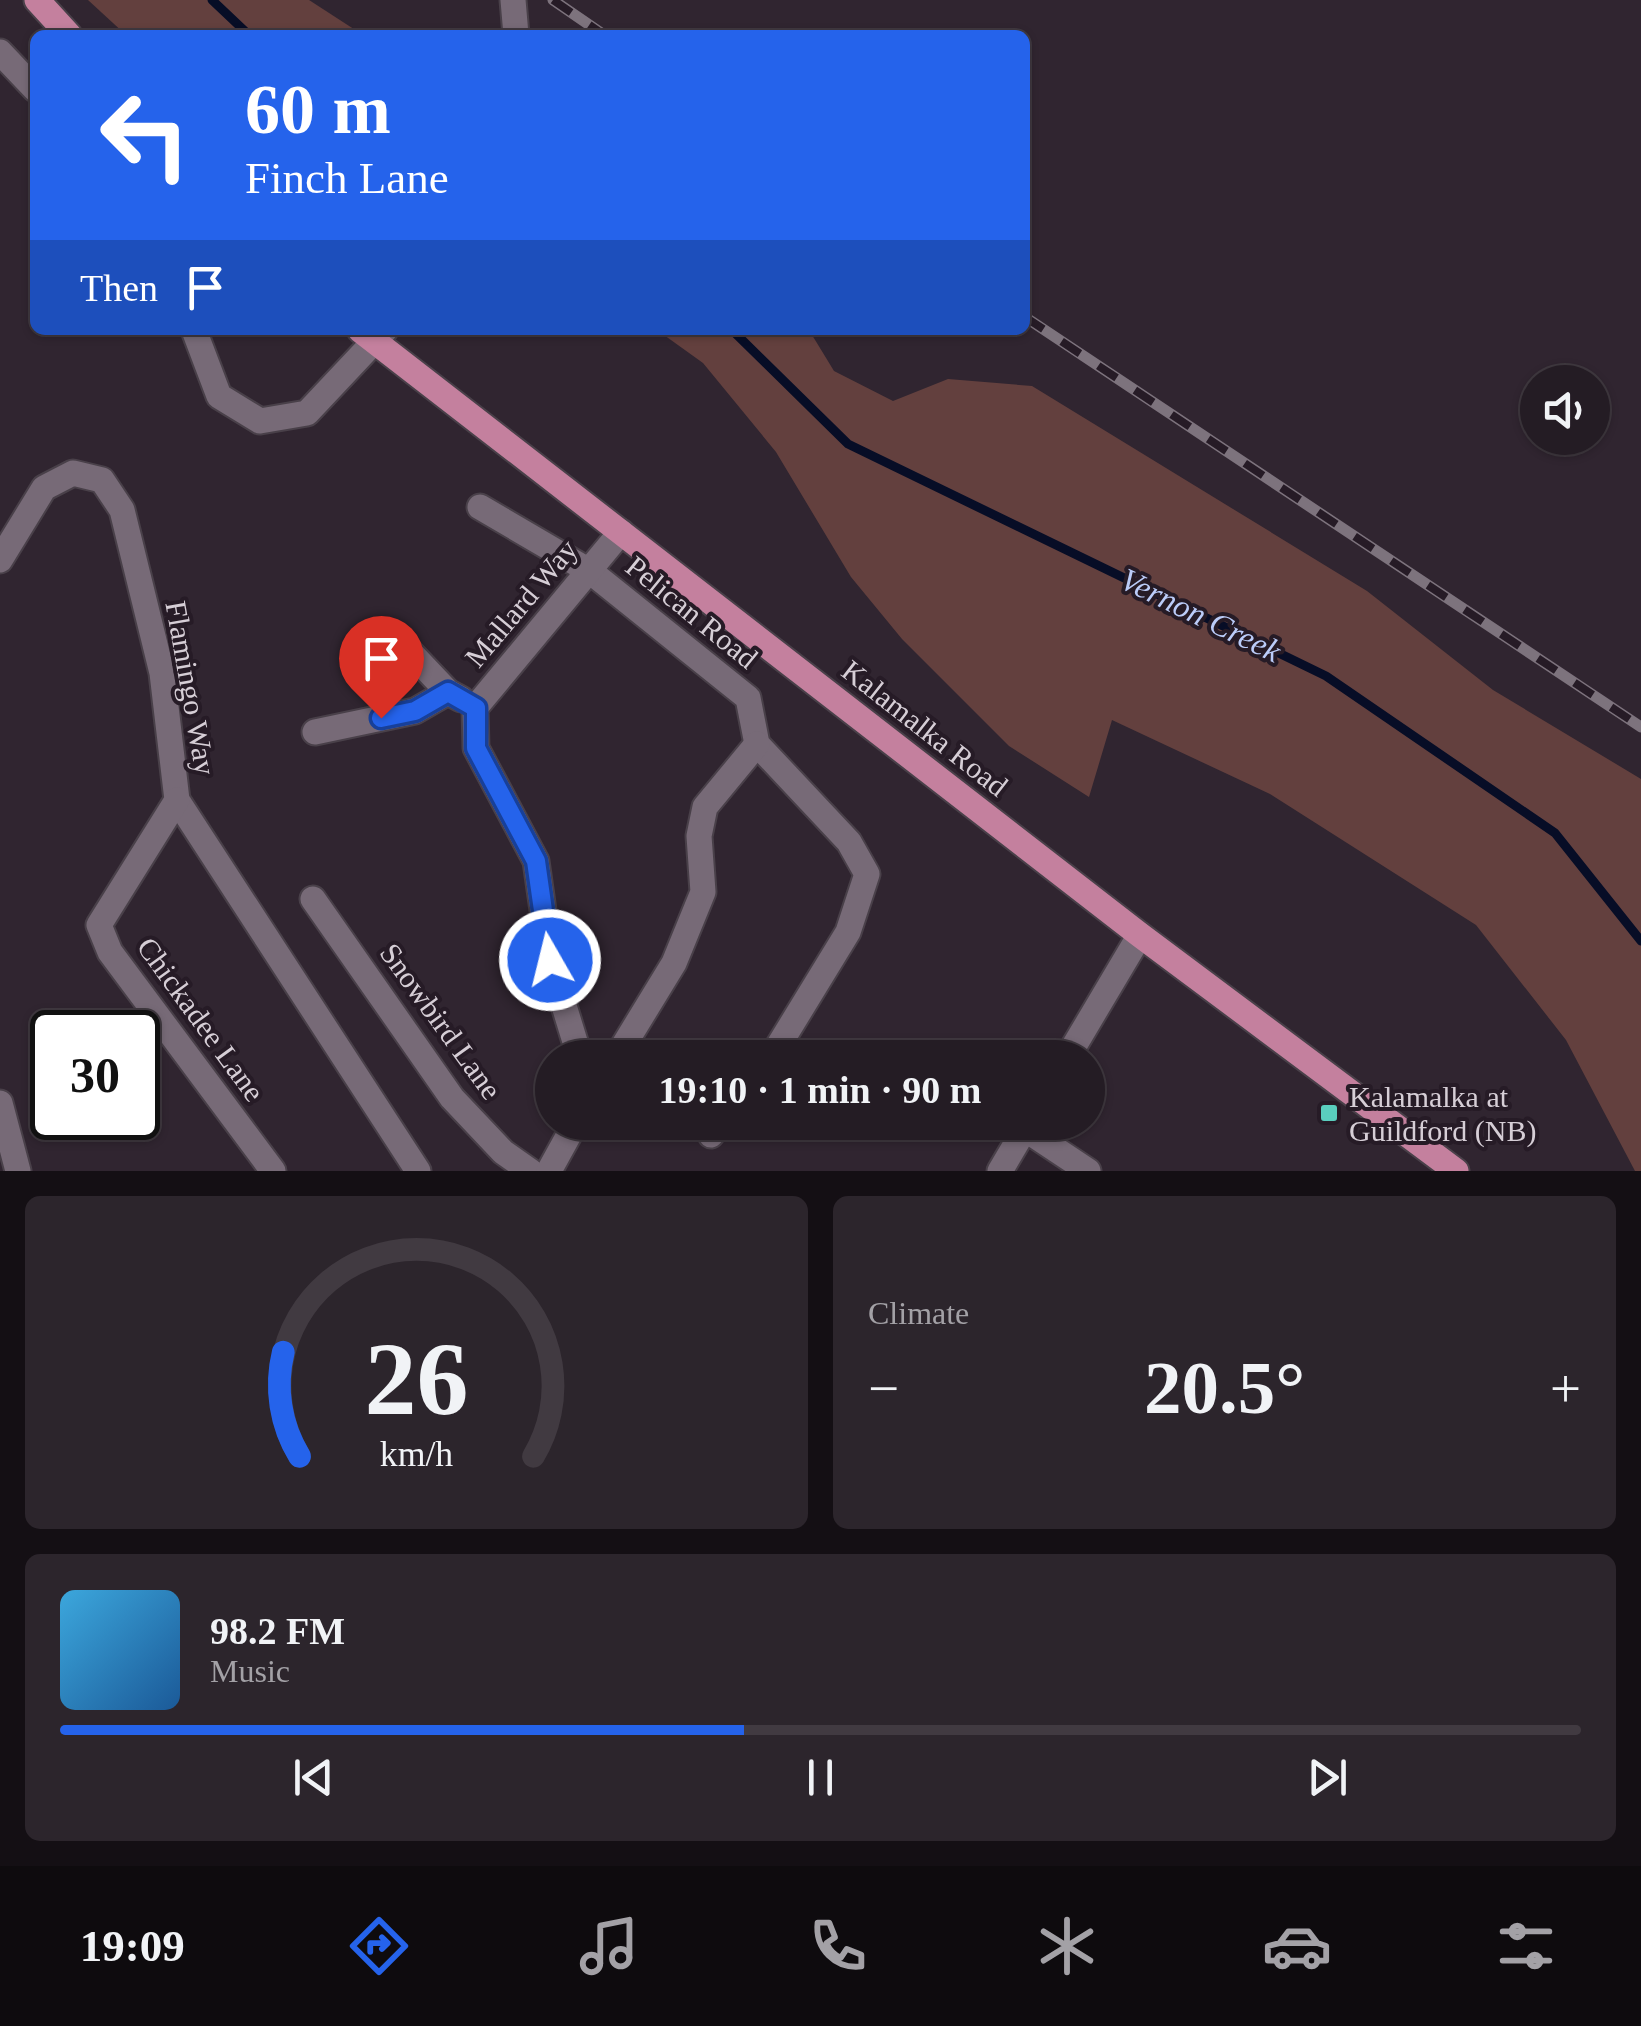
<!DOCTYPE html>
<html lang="en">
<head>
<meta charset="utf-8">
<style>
	body { margin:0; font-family:Georgia,serif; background:#2c252c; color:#f1f3f6; height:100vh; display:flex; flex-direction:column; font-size:38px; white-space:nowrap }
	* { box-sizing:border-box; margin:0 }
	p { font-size:32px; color:#a3a1a6 }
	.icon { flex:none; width:55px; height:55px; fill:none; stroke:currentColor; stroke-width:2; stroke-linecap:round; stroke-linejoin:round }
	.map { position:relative; height:1171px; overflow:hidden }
	.panel { display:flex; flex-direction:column; gap:25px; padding:25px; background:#140f14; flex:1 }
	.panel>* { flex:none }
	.guide { position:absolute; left:30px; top:30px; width:1000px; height:305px; border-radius:15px; box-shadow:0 2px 8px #0004,0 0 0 2px #413a41; background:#2563eb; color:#fff; overflow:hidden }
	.buttons { position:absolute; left:1520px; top:365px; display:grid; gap:20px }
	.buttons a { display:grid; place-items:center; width:90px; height:90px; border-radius:50%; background:#241c24; box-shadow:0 2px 8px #0004,0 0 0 2px #413a41; font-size:50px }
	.speed { position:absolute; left:30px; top:1010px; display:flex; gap:20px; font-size:50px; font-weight:700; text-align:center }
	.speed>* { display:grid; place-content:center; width:130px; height:130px; border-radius:50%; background:#241c24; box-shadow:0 2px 8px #0004,0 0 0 2px #413a41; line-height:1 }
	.speed .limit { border:5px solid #111; border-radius:15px; background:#fff; color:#111 }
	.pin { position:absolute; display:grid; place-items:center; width:85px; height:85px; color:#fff; margin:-102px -42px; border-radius:50% 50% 50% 0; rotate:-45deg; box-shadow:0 0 10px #0007 }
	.pin .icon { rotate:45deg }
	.me { position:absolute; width:110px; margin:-55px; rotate:352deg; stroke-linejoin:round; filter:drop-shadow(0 0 8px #0008) }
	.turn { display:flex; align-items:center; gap:35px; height:210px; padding:0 50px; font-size:45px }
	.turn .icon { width:130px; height:130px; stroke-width:2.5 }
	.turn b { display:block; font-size:70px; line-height:85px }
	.then { display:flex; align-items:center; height:95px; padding:0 50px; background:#0003; gap:20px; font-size:38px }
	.big { font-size:75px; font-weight:700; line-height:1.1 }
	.panel .widget { flex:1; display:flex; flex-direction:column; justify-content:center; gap:15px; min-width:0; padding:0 35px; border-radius:15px; background:#2c252c }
	.panel .dial { align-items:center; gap:0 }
	.dial svg { height:260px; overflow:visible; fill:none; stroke:#413a41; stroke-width:7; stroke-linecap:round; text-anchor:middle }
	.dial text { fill:#f1f3f6; stroke:none }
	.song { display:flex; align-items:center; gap:30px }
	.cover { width:120px; height:120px; border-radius:15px; background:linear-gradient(135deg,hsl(200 70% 55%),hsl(210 70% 35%)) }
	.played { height:10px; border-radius:5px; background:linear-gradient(90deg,#2563eb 45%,#413a41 45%) }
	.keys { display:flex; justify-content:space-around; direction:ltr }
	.heat { display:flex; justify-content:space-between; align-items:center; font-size:55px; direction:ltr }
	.panel .tiles { flex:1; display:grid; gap:25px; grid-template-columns:1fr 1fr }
	.widget:last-child { grid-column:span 2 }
	.trip { position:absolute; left:535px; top:1040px; width:570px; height:100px; border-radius:50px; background:#241c24; box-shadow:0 2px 8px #0004,0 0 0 2px #413a41; font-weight:700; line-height:100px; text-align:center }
	.tabs { display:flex; height:160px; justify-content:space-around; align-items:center; background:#0e0b0e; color:#a3a1a6 }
	.tabs .icon { width:70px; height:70px }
	.tabs .selected { color:#2563eb }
	.tabs b { font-size:45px; color:#f1f3f6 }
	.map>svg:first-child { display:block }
	.green { fill:#63403e }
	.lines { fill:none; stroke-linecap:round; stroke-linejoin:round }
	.stream { stroke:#070d26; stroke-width:9 }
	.minor-casing { stroke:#494049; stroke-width:29 }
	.major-casing { stroke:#494049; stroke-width:29 }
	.minor { stroke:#776a77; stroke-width:25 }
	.major { stroke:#c4809e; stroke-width:25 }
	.rail-casing { stroke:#7d737d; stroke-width:11 }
	.rail { stroke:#261b26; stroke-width:8; stroke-dasharray:22; stroke-linecap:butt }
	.route-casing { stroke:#184099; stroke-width:25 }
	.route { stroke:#2563eb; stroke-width:18 }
	.poi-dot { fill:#5acebe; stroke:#261b26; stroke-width:4 }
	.labels { text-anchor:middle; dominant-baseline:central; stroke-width:8; stroke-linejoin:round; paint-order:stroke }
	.street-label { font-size:30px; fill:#d6ced6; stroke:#261b26 }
	.poi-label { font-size:30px; fill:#d6ced6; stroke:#261b26; text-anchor:start }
	.water-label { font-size:32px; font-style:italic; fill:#bbccf9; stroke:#261b26 }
</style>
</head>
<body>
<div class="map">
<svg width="1641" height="1171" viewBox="0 0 1641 1171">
	<rect width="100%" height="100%" fill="#302530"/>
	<g class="green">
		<polygon points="88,0 309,0 363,35 126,35"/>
		<polygon points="657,330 809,330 834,371 893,401 948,379 1032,386 1367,591 1493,690 1641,779 1641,1171 1635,1171 1566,1040 1476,925 1270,794 1112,720 1089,797 1009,746 902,639 851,577 776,452 703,363"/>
	</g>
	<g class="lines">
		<g class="stream">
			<polyline points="212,0 249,35"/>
			<polyline points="732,330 848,444 1326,676 1555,833 1641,941"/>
		</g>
		<g class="minor-casing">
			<g id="minor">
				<polyline points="513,0 516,35"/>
				<polyline points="0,52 35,89"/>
				<polyline points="194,330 219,396 260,421 307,413 385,330"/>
				<polyline points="480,507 591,572 748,698 757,744 849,842 867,874 848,932 771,1058"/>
				<polyline points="0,560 44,488 73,473 102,480 122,510 162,673 177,800 418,1171"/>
				<polyline points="393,634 448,692 461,699"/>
				<polyline points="315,732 415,711 448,692"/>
				<polyline points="177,800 99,925 110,952 273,1171"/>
				<polyline points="313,899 452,1098 503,1152 530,1171"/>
				<polyline points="580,1058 550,960 536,861 476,748 475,708 621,532"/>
				<polyline points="616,1058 674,963 703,892 699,836 705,807 757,744"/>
				<polyline points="1067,1058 1140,935"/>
				<polyline points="0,1103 18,1171"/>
				<polyline points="1025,1129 1088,1171"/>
				<polyline points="711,1135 721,1122"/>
				<polyline points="549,1171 576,1122"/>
				<polyline points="1000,1171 1029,1122"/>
			</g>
		</g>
		<g class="major-casing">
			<g id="major">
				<polyline points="37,0 69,35"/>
				<polyline points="360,330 1140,935 1456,1171"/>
			</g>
		</g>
		<use href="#minor" class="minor"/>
		<use href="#major" class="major"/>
		<g class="rail-casing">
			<g id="rail">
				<polyline points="553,0 604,35"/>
				<polyline points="1025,317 1641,727"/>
			</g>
		</g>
		<use href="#rail" class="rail"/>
	</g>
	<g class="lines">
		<g class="route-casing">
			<polyline id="route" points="381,718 415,711 448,692 476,708 476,748 536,861 550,960"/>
		</g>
		<use href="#route" class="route"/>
	</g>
	<rect class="poi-dot" x="1319" y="1103" width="20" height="20" rx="5"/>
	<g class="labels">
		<g class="street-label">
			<text transform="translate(521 603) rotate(-50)">Mallard Way</text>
			<text transform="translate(692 612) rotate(39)">Pelican Road</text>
			<text transform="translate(191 688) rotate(80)">Flamingo Way</text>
			<text transform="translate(925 728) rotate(38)">Kalamalka Road</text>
			<text transform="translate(201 1019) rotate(54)">Chickadee Lane</text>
			<text transform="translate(441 1021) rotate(54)">Snowbird Lane</text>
		</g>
		<g class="poi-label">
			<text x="1349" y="1096">Kalamalka at<tspan x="1349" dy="34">Guildford (NB)</tspan></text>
		</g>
		<g class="water-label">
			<text transform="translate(1201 615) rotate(26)">Vernon Creek</text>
		</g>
	</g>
</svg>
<div class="buttons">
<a><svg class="icon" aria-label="sound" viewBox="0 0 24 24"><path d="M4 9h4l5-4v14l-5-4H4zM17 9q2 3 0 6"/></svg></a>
</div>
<div class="speed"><div class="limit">30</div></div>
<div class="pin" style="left:381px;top:718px;background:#d93025"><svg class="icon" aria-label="arrive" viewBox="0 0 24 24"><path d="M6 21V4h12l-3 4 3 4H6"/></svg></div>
<svg class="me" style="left:550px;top:960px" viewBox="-20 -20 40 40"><circle r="17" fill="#2563eb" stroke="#fff" stroke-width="3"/><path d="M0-11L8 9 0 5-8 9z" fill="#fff"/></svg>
<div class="trip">19:10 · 1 min · 90 m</div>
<div class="guide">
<div class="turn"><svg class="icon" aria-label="left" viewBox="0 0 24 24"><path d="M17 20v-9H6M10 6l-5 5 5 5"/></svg><div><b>60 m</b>Finch Lane</div></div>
<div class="then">Then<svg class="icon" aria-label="arrive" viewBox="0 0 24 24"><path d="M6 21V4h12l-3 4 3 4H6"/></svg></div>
</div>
</div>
<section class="panel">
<div class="tiles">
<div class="widget dial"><svg viewBox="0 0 100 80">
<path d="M14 69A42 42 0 1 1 86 69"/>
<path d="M14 69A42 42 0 0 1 9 37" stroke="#2563eb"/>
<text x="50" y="56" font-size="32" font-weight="700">26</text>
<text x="50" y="72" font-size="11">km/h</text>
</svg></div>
<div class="widget"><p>Climate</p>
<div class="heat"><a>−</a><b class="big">20.5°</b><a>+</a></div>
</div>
<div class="widget">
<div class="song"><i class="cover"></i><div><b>98.2 FM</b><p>Music</p></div></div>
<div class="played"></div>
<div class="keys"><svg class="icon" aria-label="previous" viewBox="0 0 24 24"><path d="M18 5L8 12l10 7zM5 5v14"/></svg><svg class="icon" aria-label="pause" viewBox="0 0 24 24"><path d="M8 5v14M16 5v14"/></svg><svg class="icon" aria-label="next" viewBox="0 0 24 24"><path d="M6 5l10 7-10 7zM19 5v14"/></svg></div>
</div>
</div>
</section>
<nav class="tabs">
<b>19:09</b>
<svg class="icon selected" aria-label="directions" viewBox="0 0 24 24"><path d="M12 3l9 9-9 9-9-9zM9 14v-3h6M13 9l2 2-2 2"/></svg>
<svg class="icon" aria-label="music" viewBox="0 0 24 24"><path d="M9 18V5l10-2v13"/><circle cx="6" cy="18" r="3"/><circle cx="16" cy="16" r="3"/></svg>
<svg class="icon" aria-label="phone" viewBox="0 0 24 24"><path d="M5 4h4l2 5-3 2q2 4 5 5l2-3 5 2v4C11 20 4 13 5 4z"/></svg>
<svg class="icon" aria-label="climate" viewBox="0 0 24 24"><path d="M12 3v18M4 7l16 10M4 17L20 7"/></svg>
<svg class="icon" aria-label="car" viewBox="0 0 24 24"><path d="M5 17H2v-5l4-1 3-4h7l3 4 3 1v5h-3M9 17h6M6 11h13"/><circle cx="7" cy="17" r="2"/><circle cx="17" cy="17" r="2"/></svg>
<svg class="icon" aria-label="filters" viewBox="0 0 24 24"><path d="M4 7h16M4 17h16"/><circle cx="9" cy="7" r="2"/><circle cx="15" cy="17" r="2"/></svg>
</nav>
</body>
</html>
